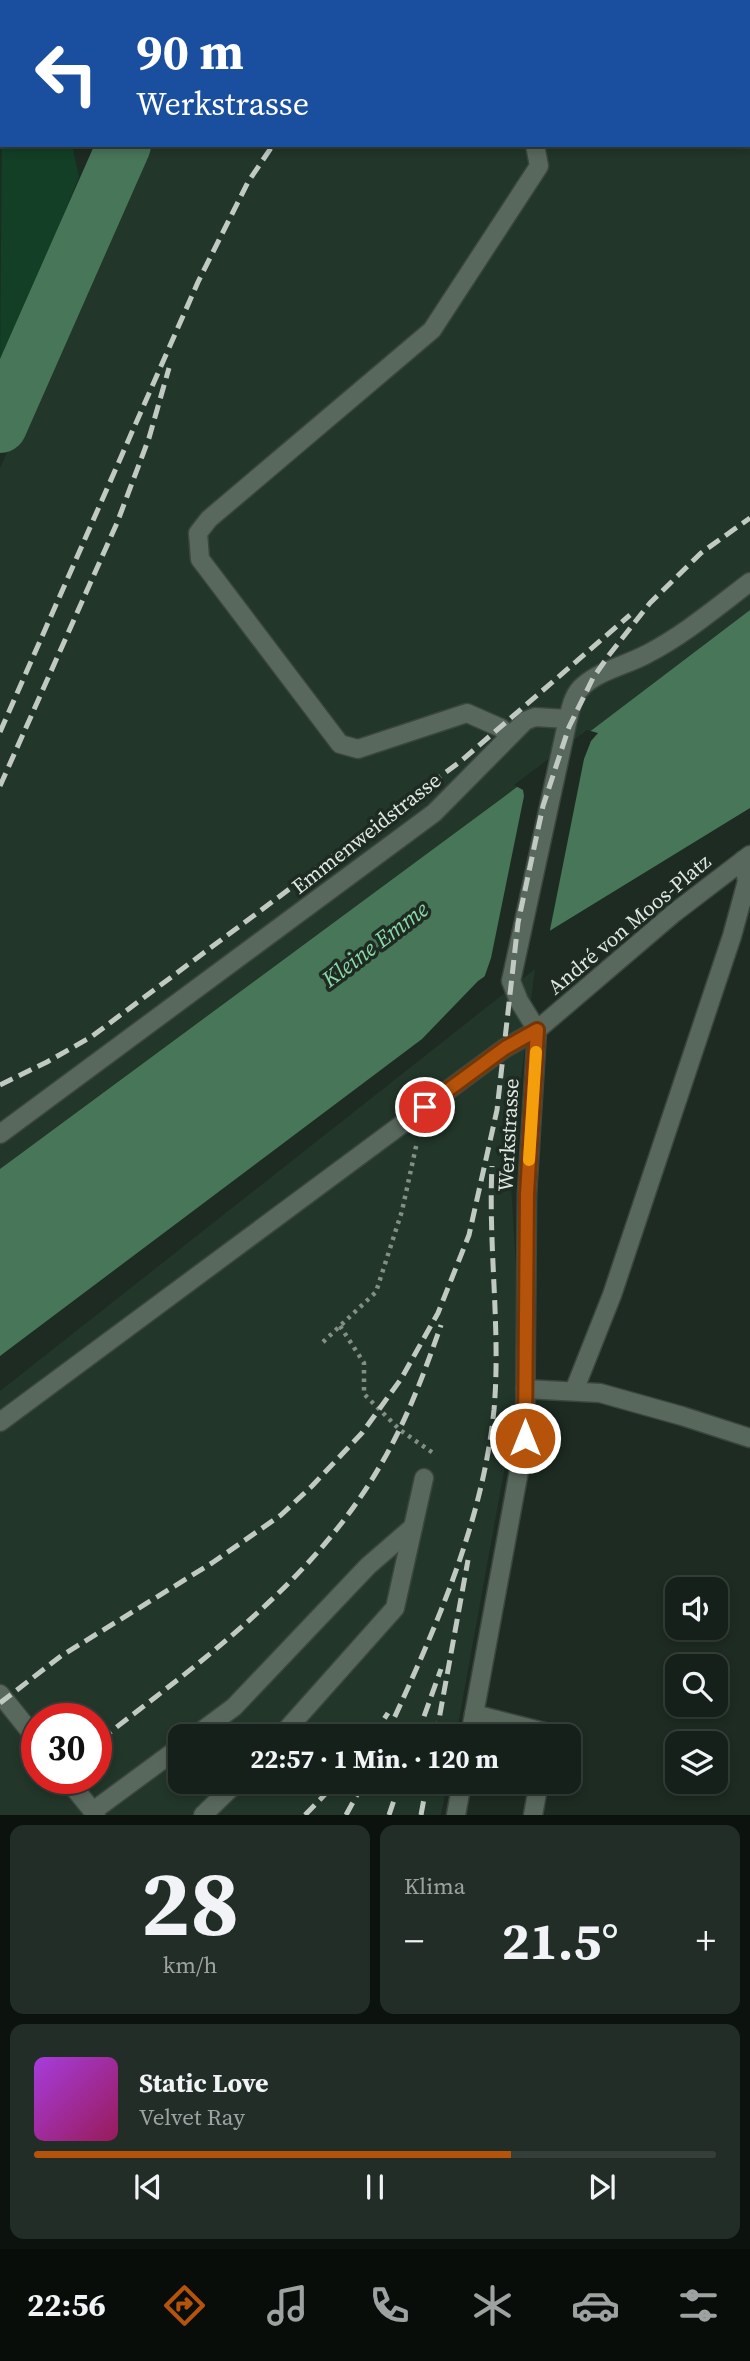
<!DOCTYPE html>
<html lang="de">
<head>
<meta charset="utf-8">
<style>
	body { margin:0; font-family:"Source Serif 4",serif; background:#232d27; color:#f1f3f6; height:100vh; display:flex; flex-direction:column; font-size:26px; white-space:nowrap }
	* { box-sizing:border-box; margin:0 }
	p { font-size:23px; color:#9ea3a2 }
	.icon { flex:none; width:38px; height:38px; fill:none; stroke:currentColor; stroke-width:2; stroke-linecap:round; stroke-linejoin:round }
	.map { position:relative; height:1815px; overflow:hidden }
	.drawer { display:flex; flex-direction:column; gap:10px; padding:10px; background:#0c120e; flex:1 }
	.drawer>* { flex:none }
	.hud { position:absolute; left:0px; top:0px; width:751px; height:147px; box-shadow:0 4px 10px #0003,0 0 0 2px #353e39; background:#1a4fa0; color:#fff; overflow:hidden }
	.controls { position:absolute; left:665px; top:1577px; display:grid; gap:14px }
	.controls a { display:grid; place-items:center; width:63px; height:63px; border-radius:14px; background:#16201a; box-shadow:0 4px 10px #0003,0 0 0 2px #353e39; font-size:35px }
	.speed { position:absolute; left:21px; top:1703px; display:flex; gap:14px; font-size:35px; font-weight:700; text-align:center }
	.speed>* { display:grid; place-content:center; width:91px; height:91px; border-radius:50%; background:#16201a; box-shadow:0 4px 10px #0003,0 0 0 2px #353e39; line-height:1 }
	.speed .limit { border:10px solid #d22; background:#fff; color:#111 }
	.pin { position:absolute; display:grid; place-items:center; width:60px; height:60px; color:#fff; margin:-30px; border:4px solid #fff; border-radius:50%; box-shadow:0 2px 7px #0007 }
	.me { position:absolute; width:77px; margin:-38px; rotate:0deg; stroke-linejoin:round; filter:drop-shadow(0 0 5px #0008) }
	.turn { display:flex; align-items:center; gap:24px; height:147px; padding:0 21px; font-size:32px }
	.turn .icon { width:91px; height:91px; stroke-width:2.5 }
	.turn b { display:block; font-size:49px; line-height:60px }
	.big { font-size:52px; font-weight:700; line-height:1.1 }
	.drawer .widget { flex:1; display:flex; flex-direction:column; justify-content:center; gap:10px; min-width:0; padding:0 24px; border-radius:14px; background:#232d27 }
	.drawer .dial { align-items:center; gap:0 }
	.dial b { font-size:91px; line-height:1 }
	.song { display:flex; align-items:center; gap:21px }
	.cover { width:84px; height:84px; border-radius:10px; background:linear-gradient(135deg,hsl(280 70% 55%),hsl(330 70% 35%)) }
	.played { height:7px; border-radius:4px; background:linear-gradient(90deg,#b45309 70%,#353e39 70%) }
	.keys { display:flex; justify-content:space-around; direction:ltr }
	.heat { display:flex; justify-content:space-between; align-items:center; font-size:38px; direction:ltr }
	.drawer .tiles { flex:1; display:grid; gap:10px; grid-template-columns:1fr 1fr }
	.widget:last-child { grid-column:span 2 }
	.trip { position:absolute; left:168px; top:1724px; width:413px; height:70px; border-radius:14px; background:#16201a; box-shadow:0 4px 10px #0003,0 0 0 2px #353e39; font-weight:700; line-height:70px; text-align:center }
	.menu { display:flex; height:112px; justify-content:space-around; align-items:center; background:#090d0a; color:#9ea3a2 }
	.menu .icon { width:49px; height:49px }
	.menu .selected { color:#b45309 }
	.menu b { font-size:32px; color:#f1f3f6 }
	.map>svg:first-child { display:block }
	.built { fill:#223629; fill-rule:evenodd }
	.green { fill:#133f26 }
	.water { fill:#487659 }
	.pier { fill:#1d2b22 }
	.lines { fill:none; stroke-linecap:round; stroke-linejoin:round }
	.river { stroke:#487659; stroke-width:54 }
	.minor-casing { stroke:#3b463f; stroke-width:21 }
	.path { stroke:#828e86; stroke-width:4.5; stroke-dasharray:3.5 5; stroke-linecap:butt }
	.minor { stroke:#59685d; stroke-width:18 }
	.rail { stroke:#c0cac3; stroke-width:5; stroke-dasharray:14 7; stroke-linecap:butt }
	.route-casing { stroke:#753606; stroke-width:18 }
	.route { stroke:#b45309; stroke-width:12 }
	.slow { stroke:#f59e0b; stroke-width:12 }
	.labels { text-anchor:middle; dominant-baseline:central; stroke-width:7; stroke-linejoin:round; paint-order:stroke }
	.street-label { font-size:21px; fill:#dfe8e2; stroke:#1d2b22 }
	.water-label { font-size:23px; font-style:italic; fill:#8dd7a8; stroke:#1d2b22 }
</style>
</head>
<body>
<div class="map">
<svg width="750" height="1815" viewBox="0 0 750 1815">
	<rect width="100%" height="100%" fill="#1d2b22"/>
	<g class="built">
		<polygon points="208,0 750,0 750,610 501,799 0,1169 0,468 143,145 749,145 749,2 207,2"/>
		<path d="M535,969L510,1166L522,1372L456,1736H180V1782H447L441,1815H0V1391ZM37,1718H96V1778H37Z"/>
	</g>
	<polygon class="green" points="2,116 2,145 72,145 79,177 0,371"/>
	<polygon class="water" points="750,610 750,808 551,930 478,981 422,1039 0,1356 0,1169 501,799"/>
	<polygon class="pier" points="587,730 598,733 591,741 584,759 549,935 483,981 491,958 524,796 523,790 514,785"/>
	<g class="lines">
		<g class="river">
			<polyline points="190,2 191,0"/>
			<polyline points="0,426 124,145"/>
		</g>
		<g class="minor-casing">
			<g id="minor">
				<polyline points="479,0 479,2"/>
				<polyline points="510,736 501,728 467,713 358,749 340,744 200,559 198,533 209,519 432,330 539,166 535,145"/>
				<polyline points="537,1030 519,1001 511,981 568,719"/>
				<path d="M0,1134L434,813L525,721L535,717L568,719C571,707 573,694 584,685C601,670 627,665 647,654C684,635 717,607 750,582"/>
				<polyline points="525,1389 600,1393 682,1416 750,1438"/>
				<polyline points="574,1391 612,1295 732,936 747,881 743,860"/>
				<polyline points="0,1422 467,1076 505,1048 537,1030 674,913 750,855"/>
				<polyline points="0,1694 37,1740"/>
				<polyline points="474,1714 548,1733 547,1736"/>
				<polyline points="195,1736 234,1707 368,1566 413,1527"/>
				<polyline points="281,1736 395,1608 424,1478"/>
				<polyline points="470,1736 525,1438 527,1194 537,1030"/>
				<polyline points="66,1778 96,1815"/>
				<polyline points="93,1811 180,1747"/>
				<polyline points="203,1815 237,1782"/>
				<polyline points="456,1815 462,1782"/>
				<polyline points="533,1815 539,1782"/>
			</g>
		</g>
		<g class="path">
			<polyline points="84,0 84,2"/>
			<polyline points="0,111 2,110"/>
			<polyline points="340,1326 364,1363 364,1394 400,1430 436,1455"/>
			<polyline points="323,1342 376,1292 402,1211 417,1142"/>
		</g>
		<use href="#minor" class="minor"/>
		<g class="rail">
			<polyline points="370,2 371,0"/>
			<polyline points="420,2 422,0"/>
			<polyline points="0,732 198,282 248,182 273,145"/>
			<polyline points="0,786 117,523 149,438 169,368"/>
			<polyline points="0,1085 47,1062 91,1037 461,761 630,615"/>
			<polyline points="0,1703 61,1656 212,1563 281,1515 312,1486 362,1433 401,1379 438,1313 469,1235 497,1110 518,923 543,806 569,727 593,678 609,655 650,603 701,553 750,518"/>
			<polyline points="373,1736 388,1713"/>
			<path d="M386,1736C434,1631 482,1527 494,1410C501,1329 488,1247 492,1166"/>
			<polyline points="417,1736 441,1669"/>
			<polyline points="436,1736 468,1560"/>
			<path d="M100,1740C204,1659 313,1582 380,1466C406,1422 424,1374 441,1325"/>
			<polyline points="305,1815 337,1782"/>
			<polyline points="346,1815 364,1782"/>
			<polyline points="389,1815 400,1782"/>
			<polyline points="421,1815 427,1782"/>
		</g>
	</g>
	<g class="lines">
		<g class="route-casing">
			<polyline id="route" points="425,1107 505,1048 537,1030 527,1194 525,1438"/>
		</g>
		<use href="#route" class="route"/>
		<polyline class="slow" points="529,1160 536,1052"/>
	</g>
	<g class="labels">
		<g class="street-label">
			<text transform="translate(366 833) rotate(-38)">Emmenweidstrasse</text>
			<text transform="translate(629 924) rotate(-40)">André von Moos-Platz</text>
			<text transform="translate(508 1135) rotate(-87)">Werkstrasse</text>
		</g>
		<g class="water-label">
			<text transform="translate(375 944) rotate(-37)">Kleine Emme</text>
		</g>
	</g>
</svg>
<div class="controls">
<a><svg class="icon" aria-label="sound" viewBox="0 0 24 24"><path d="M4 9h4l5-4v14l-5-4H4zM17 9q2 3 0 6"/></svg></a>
<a><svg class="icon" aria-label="search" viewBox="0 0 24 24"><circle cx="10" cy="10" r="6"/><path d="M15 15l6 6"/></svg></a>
<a><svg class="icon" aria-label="layers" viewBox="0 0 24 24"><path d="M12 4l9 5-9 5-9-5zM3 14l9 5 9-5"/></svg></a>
</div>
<div class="speed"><div class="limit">30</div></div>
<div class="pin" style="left:425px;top:1107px;background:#d93025"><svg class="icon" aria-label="arrive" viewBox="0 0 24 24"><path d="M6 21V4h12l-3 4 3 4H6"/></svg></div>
<svg class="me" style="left:525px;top:1438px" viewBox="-20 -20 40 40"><circle r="17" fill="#b45309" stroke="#fff" stroke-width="3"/><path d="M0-11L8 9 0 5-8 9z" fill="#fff"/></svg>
<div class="trip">22:57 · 1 Min. · 120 m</div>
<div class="hud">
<div class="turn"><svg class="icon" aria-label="left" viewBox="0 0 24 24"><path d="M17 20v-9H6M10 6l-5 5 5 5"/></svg><div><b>90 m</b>Werkstrasse</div></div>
</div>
</div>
<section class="drawer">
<div class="tiles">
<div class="widget dial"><b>28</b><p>km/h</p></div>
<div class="widget"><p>Klima</p>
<div class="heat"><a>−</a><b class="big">21.5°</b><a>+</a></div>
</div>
<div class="widget">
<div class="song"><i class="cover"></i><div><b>Static Love</b><p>Velvet Ray</p></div></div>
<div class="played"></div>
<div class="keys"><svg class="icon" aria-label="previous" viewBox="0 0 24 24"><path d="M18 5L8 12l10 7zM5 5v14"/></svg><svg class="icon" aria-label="pause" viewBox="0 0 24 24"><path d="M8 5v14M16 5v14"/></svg><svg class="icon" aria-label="next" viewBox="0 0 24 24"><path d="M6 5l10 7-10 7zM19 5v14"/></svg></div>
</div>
</div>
</section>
<nav class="menu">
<b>22:56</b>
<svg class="icon selected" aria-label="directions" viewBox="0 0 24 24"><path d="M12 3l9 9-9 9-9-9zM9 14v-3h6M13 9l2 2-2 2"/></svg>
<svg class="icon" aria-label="music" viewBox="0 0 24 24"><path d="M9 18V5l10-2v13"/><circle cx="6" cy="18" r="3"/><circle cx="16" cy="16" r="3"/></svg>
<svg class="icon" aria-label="phone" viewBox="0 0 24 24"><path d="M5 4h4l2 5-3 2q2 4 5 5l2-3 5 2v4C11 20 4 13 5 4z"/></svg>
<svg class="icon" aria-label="climate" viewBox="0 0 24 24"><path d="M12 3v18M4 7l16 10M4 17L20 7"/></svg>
<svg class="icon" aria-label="car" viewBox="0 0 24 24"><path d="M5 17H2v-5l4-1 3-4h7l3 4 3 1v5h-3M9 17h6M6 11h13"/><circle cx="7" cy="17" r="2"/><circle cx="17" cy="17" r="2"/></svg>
<svg class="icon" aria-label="filters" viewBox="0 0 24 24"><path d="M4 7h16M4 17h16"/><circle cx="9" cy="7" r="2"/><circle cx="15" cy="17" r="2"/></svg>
</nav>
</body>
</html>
